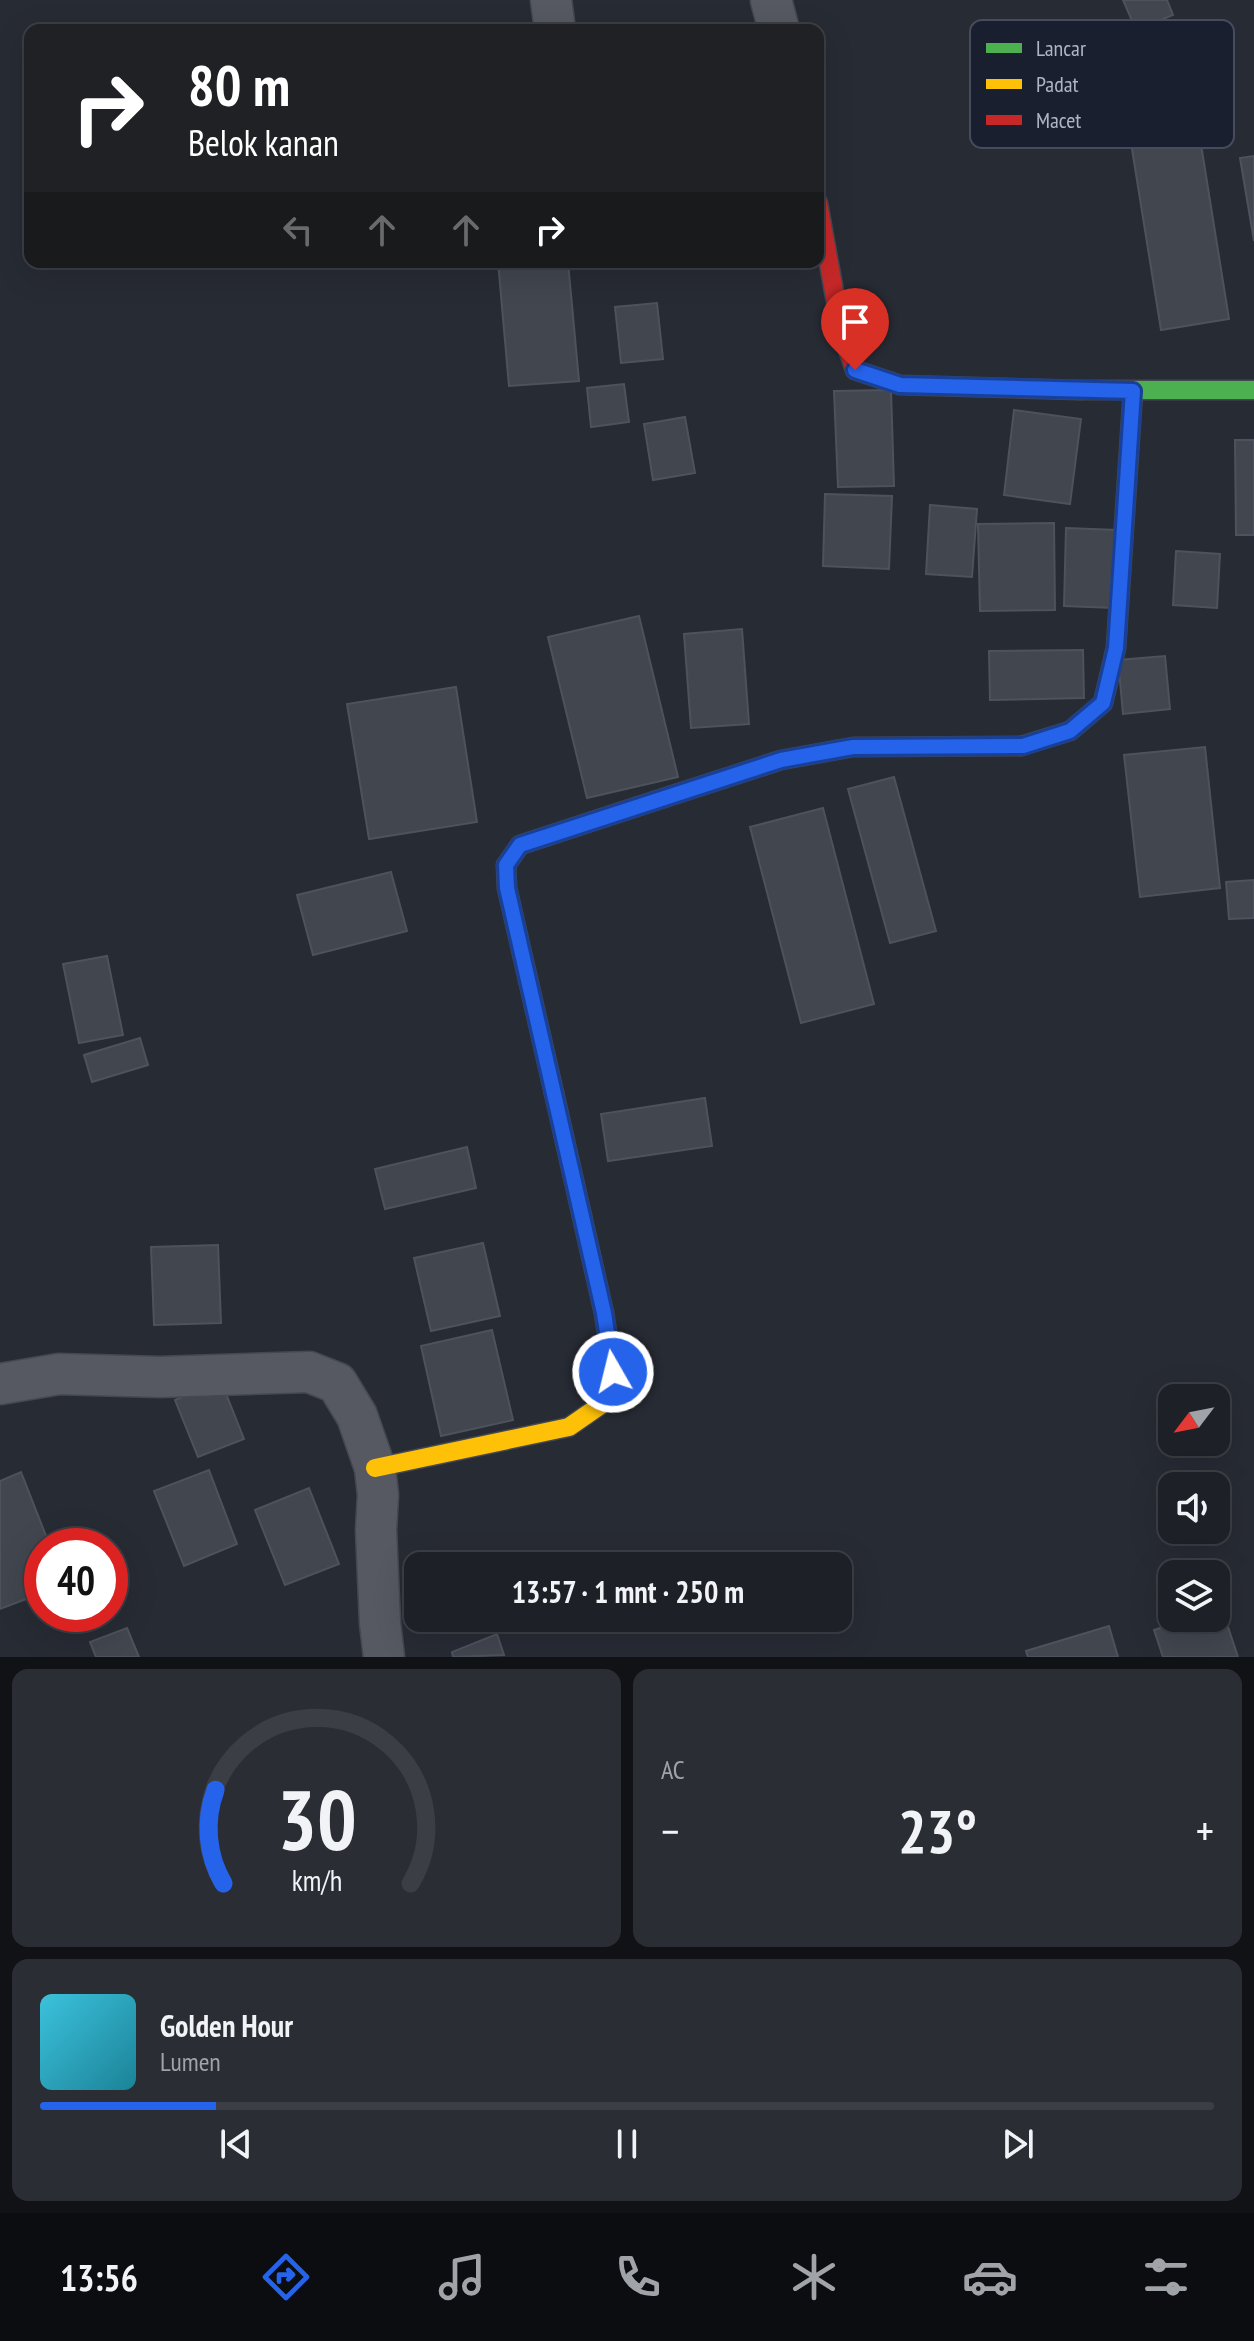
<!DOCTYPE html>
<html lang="id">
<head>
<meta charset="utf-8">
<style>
	body { margin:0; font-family:"PT Sans Narrow",sans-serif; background:#2a2d33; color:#f1f3f6; height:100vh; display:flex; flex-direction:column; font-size:30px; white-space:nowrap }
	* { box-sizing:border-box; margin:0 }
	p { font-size:26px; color:#a0a3a7 }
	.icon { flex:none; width:44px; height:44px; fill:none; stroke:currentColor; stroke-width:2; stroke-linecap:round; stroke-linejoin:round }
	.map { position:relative; height:1657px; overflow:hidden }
	.sheet { display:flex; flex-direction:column; gap:12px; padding:12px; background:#101215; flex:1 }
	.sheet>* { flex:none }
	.hud { position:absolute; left:24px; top:24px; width:800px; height:244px; border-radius:16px; box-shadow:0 8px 32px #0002,0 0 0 2px #3b3e44; background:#202124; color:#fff; overflow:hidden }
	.needle { width:52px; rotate:238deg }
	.controls { position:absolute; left:1158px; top:1384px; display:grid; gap:16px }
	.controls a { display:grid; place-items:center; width:72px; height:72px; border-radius:16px; background:#1d2027; box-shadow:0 8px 32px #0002,0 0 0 2px #3b3e44; font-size:40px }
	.speed { position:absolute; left:24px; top:1528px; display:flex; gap:16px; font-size:40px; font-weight:700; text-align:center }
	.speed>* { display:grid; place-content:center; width:104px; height:104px; border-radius:50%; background:#1d2027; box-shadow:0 8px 32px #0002,0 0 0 2px #3b3e44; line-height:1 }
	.speed .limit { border:12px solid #d22; background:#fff; color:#111 }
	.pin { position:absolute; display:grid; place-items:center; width:68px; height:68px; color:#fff; margin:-82px -34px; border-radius:50% 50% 50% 0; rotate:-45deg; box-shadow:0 0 8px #0007 }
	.pin .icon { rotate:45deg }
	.me { position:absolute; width:88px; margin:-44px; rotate:352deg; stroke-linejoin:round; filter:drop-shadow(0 0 6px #0008) }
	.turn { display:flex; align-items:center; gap:28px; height:168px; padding:0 32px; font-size:36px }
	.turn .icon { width:104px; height:104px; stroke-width:2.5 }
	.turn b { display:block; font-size:56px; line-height:68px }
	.lanes { display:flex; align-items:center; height:76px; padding:0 32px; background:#0003; justify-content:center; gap:40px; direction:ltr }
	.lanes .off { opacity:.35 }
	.big { font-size:60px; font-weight:700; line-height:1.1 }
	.sheet .tile { flex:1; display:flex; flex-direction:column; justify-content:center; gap:12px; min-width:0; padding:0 28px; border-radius:16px; background:#2a2d33 }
	.sheet .dial { align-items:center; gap:0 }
	.dial svg { height:208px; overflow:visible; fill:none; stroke:#3b3e44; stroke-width:7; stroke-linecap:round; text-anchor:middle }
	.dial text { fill:#f1f3f6; stroke:none }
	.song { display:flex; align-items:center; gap:24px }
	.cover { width:96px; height:96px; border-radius:12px; background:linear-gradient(135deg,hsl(190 70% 55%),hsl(190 70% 35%)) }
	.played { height:8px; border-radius:4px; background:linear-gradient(90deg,#2563eb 15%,#3b3e44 15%) }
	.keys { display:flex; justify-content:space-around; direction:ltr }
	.heat { display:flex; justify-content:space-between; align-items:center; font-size:44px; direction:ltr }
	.sheet .tiles { flex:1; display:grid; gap:12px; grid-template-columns:1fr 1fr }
	.tile:last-child { grid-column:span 2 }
	.trip { position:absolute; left:404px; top:1552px; width:448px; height:80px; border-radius:16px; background:#1d2027; box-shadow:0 8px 32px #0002,0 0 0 2px #3b3e44; font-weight:700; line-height:80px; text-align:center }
	.tabs { display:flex; height:128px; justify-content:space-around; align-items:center; background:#0c0d10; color:#a0a3a7 }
	.tabs .icon { width:56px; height:56px }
	.tabs .on { color:#2563eb }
	.tabs b { font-size:36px; color:#f1f3f6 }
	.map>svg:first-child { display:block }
	.building { fill:#41464f; stroke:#4e525c; stroke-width:2 }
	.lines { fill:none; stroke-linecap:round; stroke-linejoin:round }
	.street-casing { stroke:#444851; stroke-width:43 }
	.fast-casing { stroke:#444851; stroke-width:21 }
	.slow-casing { stroke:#444851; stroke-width:21 }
	.jam-casing { stroke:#444851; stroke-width:21 }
	.street { stroke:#565962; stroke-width:40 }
	.fast { stroke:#4caf50; stroke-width:18 }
	.slow { stroke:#ffc107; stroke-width:18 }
	.jam { stroke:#c62828; stroke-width:18 }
	.route-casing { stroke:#184099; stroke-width:20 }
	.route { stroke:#2563eb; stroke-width:14 }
	.key { fill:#1a1f2f; stroke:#474c5c; stroke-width:2 }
	.key-label { font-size:22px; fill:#afb5c6 }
</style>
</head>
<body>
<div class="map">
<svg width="1254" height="1657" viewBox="0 0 1254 1657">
	<rect width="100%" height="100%" fill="#272b34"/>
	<g class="building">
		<polygon points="1123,0 1167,0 1173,15 1136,30"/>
		<polygon points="1187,57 1229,319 1161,330 1119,68"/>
		<polygon points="1254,156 1254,241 1240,158"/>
		<polygon points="498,262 568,262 579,381 509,386"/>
		<polygon points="657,303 663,359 621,363 615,307"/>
		<polygon points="624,384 629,422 591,427 587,388"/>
		<polygon points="891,390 894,486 838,487 834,391"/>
		<polygon points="1014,410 1081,419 1070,504 1004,495"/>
		<polygon points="685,417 695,473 653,480 644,424"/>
		<polygon points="1235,440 1254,440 1254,535 1236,535"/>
		<polygon points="825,494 892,496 889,569 823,566"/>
		<polygon points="930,505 977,509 972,577 926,574"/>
		<polygon points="1054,523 1055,610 980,611 978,524"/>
		<polygon points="1066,528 1117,530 1114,608 1064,606"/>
		<polygon points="1176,551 1220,554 1217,608 1173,605"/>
		<polygon points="639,616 678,777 587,798 548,637"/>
		<polygon points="742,629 749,724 691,728 684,634"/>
		<polygon points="1083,650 1084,698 990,700 989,651"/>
		<polygon points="1165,656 1170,709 1123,714 1118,660"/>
		<polygon points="456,687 477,822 369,839 347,704"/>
		<polygon points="1205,747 1220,888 1140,897 1124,755"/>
		<polygon points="894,777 936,931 890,943 848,789"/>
		<polygon points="823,808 874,1004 801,1023 750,827"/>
		<polygon points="391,872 407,931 313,955 297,895"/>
		<polygon points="1254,880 1254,918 1229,919 1226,882"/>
		<polygon points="107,956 123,1035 79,1043 63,964"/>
		<polygon points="140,1038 148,1065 92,1082 84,1055"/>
		<polygon points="705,1098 712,1146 608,1161 601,1114"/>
		<polygon points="467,1147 476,1188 385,1209 375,1169"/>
		<polygon points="483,1243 500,1316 431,1331 414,1258"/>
		<polygon points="218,1245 221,1323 154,1325 151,1247"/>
		<polygon points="492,1330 513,1420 441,1436 421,1346"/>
		<polygon points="221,1381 244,1439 198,1457 175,1400"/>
		<polygon points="209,1470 237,1544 184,1566 154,1491"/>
		<polygon points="21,1472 50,1546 42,1546 42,1593 0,1609 0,1481"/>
		<polygon points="309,1488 339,1564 285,1585 255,1510"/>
		<polygon points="1222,1609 1238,1657 1163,1657 1154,1630 1194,1618 1216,1618 1216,1611"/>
		<polygon points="1109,1626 1118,1657 1028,1657 1026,1651"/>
		<polygon points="127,1628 139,1657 96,1657 90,1642"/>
		<polygon points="497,1634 504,1655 453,1657 452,1652"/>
	</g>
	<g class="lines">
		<g class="street-casing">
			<g id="street">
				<polyline points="551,0 555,30"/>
				<polyline points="771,0 779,30"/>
				<polyline points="0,1384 59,1374 160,1377 309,1372 337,1383 357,1416 375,1468 378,1495 376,1530 380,1623 384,1657"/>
			</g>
		</g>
		<g class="fast-casing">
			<g id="fast">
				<polyline points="1080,390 1254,390"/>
				<polyline points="554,1093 507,888 506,865 520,845 636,807"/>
			</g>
		</g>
		<g class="slow-casing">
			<g id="slow">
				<polyline points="636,807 781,760 853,747 1021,746"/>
				<polyline points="375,1468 569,1427 605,1402 613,1372 604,1313 554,1093"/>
			</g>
		</g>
		<g class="jam-casing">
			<g id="jam">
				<polyline points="818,203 841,330 855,370 900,385 1080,390"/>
				<polyline points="1021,746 1070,731 1103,703 1116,648 1133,391"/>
			</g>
		</g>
		<use href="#street" class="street"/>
		<use href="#fast" class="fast"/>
		<use href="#slow" class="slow"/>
		<use href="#jam" class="jam"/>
	</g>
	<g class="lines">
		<g class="route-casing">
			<polyline id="route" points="613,1372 604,1313 507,888 506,865 520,845 781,760 853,747 1023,746 1070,731 1103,703 1116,648 1133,391 900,385 855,370"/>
		</g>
		<use href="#route" class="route"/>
	</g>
	<rect x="970" y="20" width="264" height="128" rx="12" class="key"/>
	<rect x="986" y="43" width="36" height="10" fill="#4caf50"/>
	<rect x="986" y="79" width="36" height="10" fill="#ffc107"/>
	<rect x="986" y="115" width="36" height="10" fill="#c62828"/>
	<g class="key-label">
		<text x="1036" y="56">Lancar</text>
		<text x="1036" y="92">Padat</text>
		<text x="1036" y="128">Macet</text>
	</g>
</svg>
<div class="controls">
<a><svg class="needle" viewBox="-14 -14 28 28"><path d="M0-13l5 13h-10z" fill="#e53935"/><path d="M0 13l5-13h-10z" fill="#a0a3a7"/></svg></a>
<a><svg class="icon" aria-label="sound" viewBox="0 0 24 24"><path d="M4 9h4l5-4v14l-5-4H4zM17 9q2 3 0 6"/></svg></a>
<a><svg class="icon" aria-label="layers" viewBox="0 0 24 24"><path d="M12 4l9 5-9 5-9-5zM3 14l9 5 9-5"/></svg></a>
</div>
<div class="speed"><div class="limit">40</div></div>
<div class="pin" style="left:855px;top:370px;background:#d93025"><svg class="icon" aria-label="arrive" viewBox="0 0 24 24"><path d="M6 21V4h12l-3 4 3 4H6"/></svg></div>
<svg class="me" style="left:613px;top:1372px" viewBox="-20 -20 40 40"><circle r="17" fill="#2563eb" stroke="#fff" stroke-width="3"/><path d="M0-11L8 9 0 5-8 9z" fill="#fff"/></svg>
<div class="trip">13:57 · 1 mnt · 250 m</div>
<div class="hud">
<div class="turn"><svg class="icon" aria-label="right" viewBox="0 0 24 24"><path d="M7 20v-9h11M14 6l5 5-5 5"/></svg><div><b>80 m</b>Belok kanan</div></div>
<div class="lanes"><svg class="icon off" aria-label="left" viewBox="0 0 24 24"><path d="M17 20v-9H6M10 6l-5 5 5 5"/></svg><svg class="icon off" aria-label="ahead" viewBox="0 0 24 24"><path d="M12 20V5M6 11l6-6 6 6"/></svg><svg class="icon off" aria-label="ahead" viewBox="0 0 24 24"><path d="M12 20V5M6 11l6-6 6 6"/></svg><svg class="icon" aria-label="right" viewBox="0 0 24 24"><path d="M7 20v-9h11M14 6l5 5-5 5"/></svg></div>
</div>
</div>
<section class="sheet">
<div class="tiles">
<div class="tile dial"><svg viewBox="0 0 100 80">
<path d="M14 69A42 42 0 1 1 86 69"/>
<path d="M14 69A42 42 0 0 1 11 33" stroke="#2563eb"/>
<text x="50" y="56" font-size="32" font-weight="700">30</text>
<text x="50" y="72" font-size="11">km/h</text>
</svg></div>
<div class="tile"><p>AC</p>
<div class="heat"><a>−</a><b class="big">23°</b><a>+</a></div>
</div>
<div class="tile">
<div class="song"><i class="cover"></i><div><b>Golden Hour</b><p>Lumen</p></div></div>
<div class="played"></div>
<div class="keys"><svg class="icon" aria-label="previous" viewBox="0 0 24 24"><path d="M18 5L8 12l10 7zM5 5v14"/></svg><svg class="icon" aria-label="pause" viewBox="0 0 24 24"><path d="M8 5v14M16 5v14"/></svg><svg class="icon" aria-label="next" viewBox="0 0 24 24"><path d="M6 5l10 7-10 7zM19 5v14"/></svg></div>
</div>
</div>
</section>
<nav class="tabs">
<b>13:56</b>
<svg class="icon on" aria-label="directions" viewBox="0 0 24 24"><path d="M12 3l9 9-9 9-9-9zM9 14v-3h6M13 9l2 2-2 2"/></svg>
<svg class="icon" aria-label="music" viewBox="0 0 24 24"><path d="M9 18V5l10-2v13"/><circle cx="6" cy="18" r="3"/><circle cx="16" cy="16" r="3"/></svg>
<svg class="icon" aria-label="phone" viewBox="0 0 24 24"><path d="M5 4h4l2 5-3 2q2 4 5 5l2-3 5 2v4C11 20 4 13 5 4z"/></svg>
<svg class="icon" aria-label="climate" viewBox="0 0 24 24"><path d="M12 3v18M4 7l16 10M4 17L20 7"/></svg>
<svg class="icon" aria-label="car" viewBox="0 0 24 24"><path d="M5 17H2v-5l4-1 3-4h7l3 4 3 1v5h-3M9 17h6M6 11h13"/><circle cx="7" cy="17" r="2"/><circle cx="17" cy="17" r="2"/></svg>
<svg class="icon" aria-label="filters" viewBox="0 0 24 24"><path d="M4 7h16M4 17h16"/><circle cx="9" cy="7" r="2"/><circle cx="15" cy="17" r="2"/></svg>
</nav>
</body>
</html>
